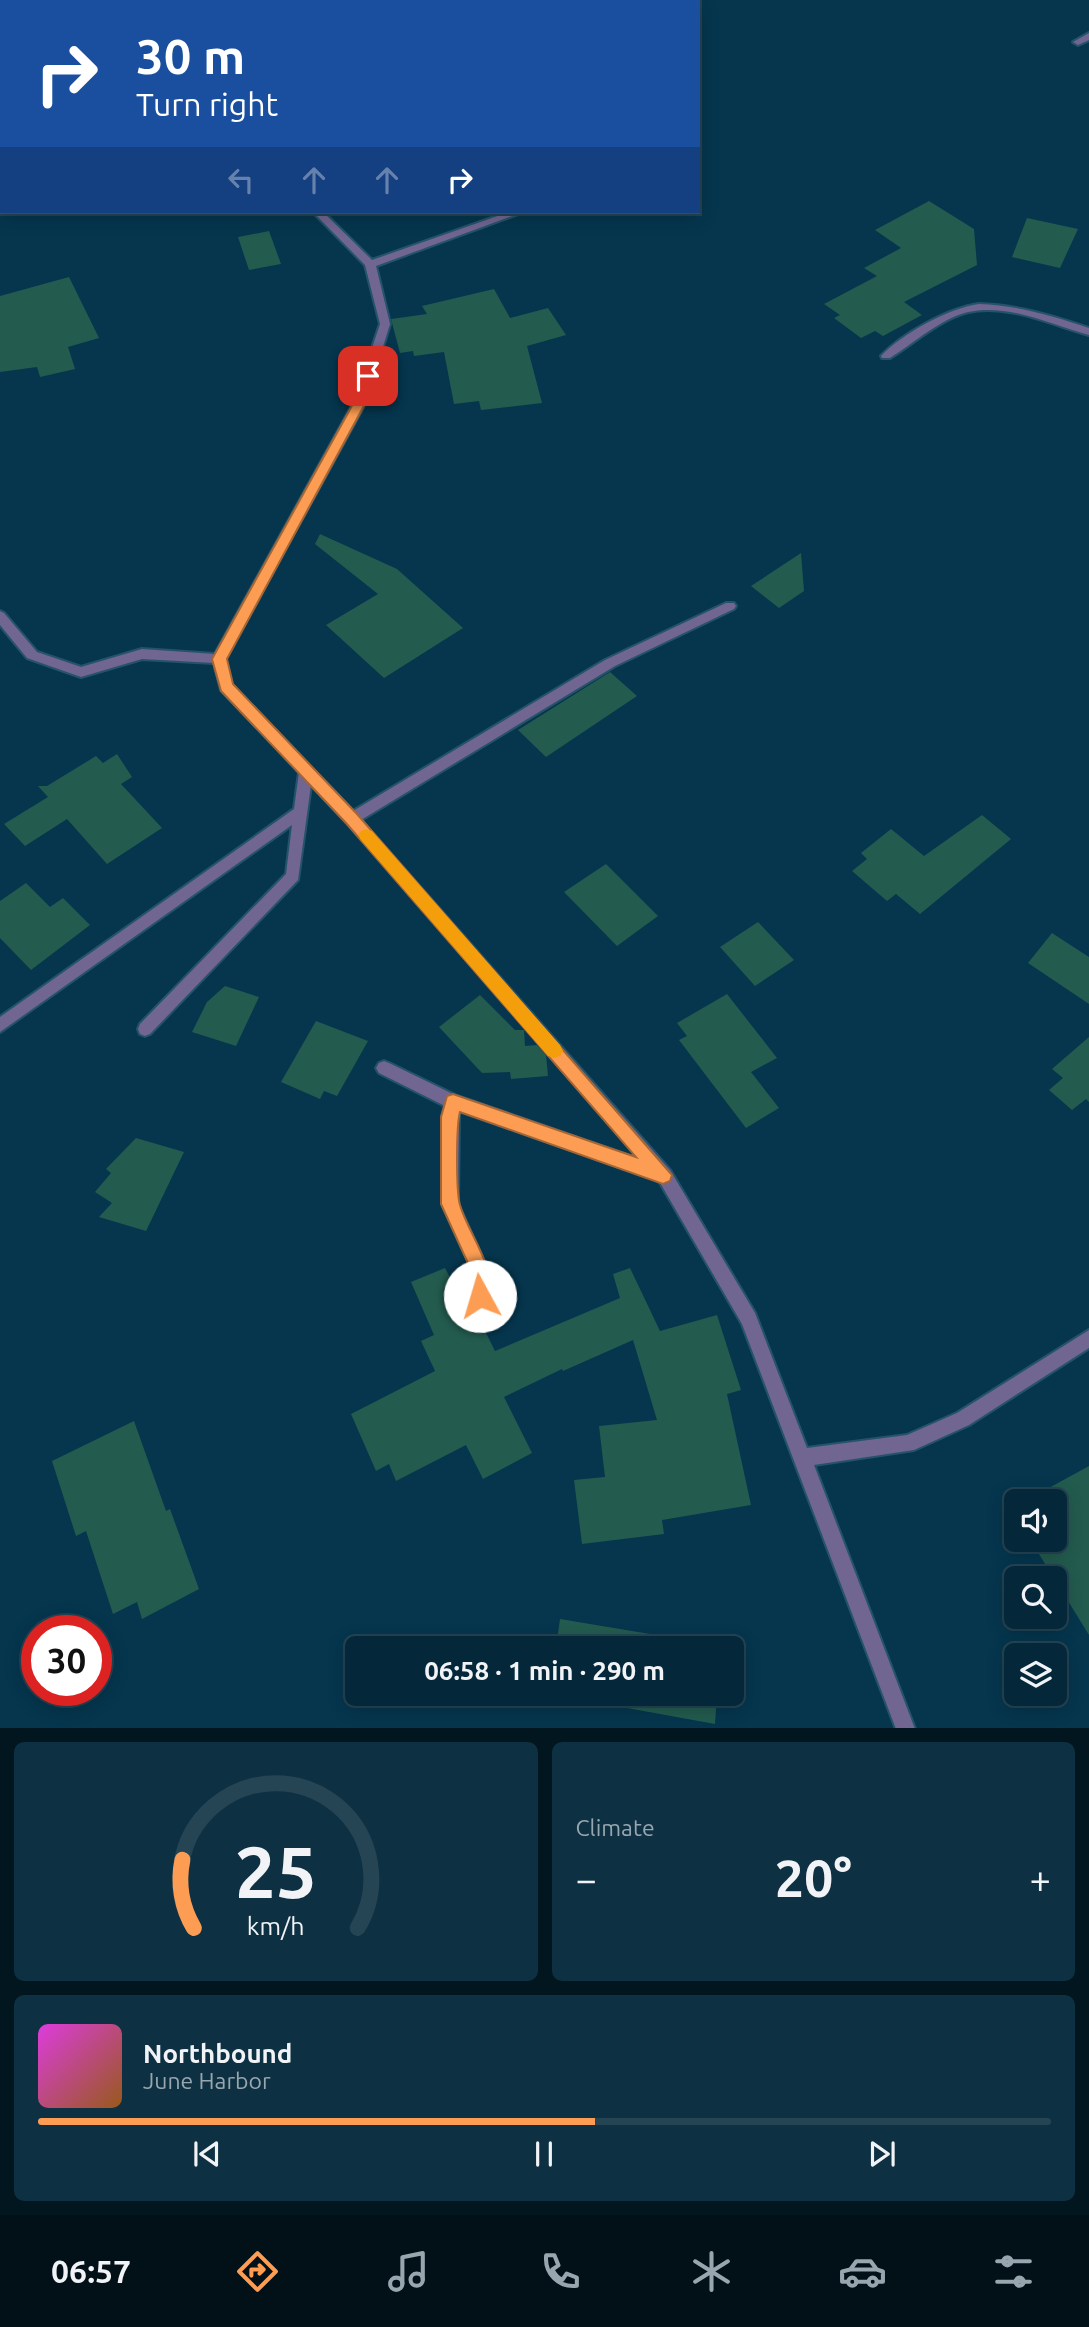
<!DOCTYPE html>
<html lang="en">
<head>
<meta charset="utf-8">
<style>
	body { margin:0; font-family:Ubuntu,sans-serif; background:#0d3042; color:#f1f3f6; height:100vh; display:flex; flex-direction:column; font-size:26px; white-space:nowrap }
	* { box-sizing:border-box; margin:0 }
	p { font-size:23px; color:#97a6af }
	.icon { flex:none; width:38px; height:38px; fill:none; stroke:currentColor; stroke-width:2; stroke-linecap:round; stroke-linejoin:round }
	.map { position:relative; height:1728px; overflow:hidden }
	.drawer { display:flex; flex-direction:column; gap:14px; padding:14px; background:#021620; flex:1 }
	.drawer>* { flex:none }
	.banner { position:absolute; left:0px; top:0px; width:700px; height:214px; box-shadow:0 4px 18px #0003,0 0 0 2px #254454; background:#1a4fa0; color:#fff; overflow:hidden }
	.buttons { position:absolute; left:1004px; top:1489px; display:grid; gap:14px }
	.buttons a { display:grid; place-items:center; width:63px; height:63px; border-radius:10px; background:#04283a; box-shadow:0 4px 18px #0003,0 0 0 2px #254454; font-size:35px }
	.speed { position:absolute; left:21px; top:1615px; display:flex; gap:14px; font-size:35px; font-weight:700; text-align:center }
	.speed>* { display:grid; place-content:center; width:91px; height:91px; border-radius:50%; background:#04283a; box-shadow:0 4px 18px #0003,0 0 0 2px #254454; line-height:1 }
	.speed .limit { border:10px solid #d22; background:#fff; color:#111 }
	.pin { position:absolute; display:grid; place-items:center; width:60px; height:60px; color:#fff; margin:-30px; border-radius:14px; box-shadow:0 4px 10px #0006 }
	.me { position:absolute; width:77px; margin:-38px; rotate:354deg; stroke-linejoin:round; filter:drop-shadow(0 0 5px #0008) }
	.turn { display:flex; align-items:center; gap:24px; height:147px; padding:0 21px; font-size:32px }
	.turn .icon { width:91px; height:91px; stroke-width:2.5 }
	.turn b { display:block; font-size:49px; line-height:60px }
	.lanes { display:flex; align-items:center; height:66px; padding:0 21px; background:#0003; justify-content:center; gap:35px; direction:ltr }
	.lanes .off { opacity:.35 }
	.big { font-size:52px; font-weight:600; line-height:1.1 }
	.drawer .widget { flex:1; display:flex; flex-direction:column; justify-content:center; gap:10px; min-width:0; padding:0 24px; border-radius:10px; background:#0d3042 }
	.drawer .dial { align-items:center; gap:0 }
	.dial svg { height:182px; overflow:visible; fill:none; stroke:#254454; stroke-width:7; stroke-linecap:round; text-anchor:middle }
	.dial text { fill:#f1f3f6; stroke:none }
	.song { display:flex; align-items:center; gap:21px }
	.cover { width:84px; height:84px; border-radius:10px; background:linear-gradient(135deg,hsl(300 70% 55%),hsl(30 70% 35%)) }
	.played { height:7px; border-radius:4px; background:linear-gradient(90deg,#fc9d53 55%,#254454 55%) }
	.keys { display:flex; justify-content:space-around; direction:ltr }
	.heat { display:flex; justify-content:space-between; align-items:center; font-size:38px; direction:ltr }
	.drawer .tiles { flex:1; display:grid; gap:14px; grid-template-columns:1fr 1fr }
	.widget:last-child { grid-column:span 2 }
	.trip { position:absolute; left:345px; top:1636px; width:399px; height:70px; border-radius:10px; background:#04283a; box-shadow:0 4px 18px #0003,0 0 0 2px #254454; font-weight:600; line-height:70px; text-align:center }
	.tabs { display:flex; height:112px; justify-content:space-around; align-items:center; background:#021017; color:#97a6af }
	.tabs .icon { width:49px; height:49px }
	.tabs .on { color:#fc9d53 }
	.tabs b { font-size:32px; color:#f1f3f6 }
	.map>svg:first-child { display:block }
	.building { fill:#235b4f }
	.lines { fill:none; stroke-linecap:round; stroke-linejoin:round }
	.minor-casing { stroke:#25536a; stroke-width:4 }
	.minor { fill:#716591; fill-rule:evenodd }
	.route { fill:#fc9d53; stroke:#a46636; stroke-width:2 }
	.slow { fill:#f59e0b }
</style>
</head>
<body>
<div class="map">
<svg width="1089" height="1729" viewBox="0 0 1089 1729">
	<rect width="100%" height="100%" fill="#05364e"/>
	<g class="building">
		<polygon points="929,201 974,229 977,265 904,302 922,315 883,336 875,331 861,338 834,318 840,315 824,304 877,276 864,268 901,248 875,230"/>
		<polygon points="1027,218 1078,229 1060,268 1012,257"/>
		<polygon points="269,231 281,264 249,270 238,237"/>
		<polygon points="69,277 99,338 68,347 75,369 40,377 37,367 0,372 0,296"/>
		<polygon points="494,289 510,318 548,308 566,335 527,346 542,403 481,410 479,401 454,404 444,352 414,356 413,351 400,353 391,319 427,314 422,306"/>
		<polygon points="320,534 397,569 463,628 384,678 326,625 378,594 315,544"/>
		<polygon points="801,553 804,591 779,608 751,586"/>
		<polygon points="610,672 637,696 546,757 518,730"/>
		<polygon points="117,754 132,777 121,784 162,828 107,864 67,819 25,846 4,824 48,797 38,786 47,786 96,756 103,763"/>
		<polygon points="982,815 1011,839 920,914 896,894 887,901 852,871 867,859 861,853 891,829 924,856"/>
		<polygon points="606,864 658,916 617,946 564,892"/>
		<polygon points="26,883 50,907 63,898 90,925 31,970 0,938 0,901"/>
		<polygon points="758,922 794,960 755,986 720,947"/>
		<polygon points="1052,933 1089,957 1089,1004 1028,963"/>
		<polygon points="225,986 259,997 236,1046 192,1032 207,1002"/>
		<polygon points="727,994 777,1058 751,1072 779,1108 746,1128 679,1040 687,1036 677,1023"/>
		<polygon points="480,995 515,1030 524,1030 525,1046 537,1045 546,1055 548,1076 511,1079 510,1072 482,1073 439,1027"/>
		<polygon points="316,1021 368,1041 337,1096 324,1091 320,1099 281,1082"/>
		<polygon points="1089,1037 1089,1102 1086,1099 1072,1110 1049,1090 1063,1078 1052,1069"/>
		<polygon points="136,1138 184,1152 146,1231 99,1217 112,1203 95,1192 111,1173 106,1169"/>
		<polygon points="445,1268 471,1316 476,1313 495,1351 620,1298 613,1274 630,1268 660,1331 717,1315 741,1390 727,1394 751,1505 662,1520 664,1534 582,1544 574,1480 605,1477 599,1426 657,1420 633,1340 563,1371 562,1369 504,1397 532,1453 483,1479 466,1445 396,1481 389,1464 376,1471 351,1414 435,1371 421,1341 434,1335 411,1282"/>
		<polygon points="134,1421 166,1511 170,1509 199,1589 142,1619 137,1602 113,1614 86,1531 76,1536 52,1461"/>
		<polygon points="1089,1466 1089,1635 1034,1546 1045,1540 1055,1540 1055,1502 1025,1501"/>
		<polygon points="560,1619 722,1646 721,1648 556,1648"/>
		<polygon points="550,1694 717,1694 715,1724"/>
	</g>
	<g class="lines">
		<g class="minor-casing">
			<g id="minor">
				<polygon points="176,0 184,0 185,2 176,2"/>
				<polygon points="510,0 522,0 509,2"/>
				<polygon points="1089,33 1089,40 1078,45 1073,42"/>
				<polygon points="313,212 323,212 372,260 509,212 523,212 376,266 390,324 366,402 225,659 232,685 353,811 605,660 726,603 734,603 736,606 734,609 615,666 361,820 670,1170 755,1313 807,1448 907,1435 957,1413 1089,1330 1089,1348 969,1425 914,1450 814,1465 915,1729 896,1729 742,1324 659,1181 459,1111 458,1204 484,1261 488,1296 486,1302 480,1304 474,1302 468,1261 442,1204 442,1117 445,1106 379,1073 376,1068 379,1063 384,1061 389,1063 457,1096 641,1160 347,823 311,785 298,880 150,1034 145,1036 140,1034 138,1029 140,1024 286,874 292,825 0,1032 0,1017 294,809 299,772 221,690 214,663 142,659 81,677 27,658 0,625 0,611 4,613 37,652 81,667 142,649 215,654 354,402 380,324 365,265"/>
				<path d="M979,304C1017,305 1053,316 1089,328V335C1052,325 1008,303 968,312C940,319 914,343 890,358H882L881,356C902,334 948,308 979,304Z"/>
			</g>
		</g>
		<use href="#minor" class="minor"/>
	</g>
	<path class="route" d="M368,372L374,376L366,402L227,659L233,684L357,814L672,1175L670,1181L663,1184L460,1112C456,1127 456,1191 460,1205C468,1234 500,1271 487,1303L480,1306L473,1303L467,1261L441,1204V1117L447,1096L453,1094L636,1157L346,823L221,691L212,659L354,402L362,376Z"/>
	<polygon class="slow" points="366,829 372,831 560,1045 563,1051 560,1056 554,1058 548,1056 361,840 358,835 361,831"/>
</svg>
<div class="buttons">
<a><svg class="icon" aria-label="sound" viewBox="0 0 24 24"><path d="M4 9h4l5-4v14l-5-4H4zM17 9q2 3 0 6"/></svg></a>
<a><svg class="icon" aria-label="search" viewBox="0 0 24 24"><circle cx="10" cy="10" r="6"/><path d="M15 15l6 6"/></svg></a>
<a><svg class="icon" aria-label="layers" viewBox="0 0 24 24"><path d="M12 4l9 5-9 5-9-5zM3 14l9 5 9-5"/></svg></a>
</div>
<div class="speed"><div class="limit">30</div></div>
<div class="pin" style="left:368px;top:376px;background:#d93025"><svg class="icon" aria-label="arrive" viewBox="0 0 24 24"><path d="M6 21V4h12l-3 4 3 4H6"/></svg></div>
<svg class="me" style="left:480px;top:1296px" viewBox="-20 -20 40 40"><circle r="19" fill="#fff"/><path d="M0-13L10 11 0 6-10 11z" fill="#fc9d53"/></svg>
<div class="trip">06:58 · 1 min · 290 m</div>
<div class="banner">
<div class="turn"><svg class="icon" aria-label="right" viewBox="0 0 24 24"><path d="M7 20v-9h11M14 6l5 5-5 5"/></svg><div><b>30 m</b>Turn right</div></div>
<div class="lanes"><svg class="icon off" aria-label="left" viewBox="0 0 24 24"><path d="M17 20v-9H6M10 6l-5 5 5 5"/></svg><svg class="icon off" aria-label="ahead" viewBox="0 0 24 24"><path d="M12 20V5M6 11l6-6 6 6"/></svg><svg class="icon off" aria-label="ahead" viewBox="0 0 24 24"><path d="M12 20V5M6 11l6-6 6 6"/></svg><svg class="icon" aria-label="right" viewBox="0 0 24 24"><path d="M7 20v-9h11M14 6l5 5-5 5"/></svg></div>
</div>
</div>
<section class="drawer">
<div class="tiles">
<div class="widget dial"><svg viewBox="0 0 100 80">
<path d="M14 69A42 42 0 1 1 86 69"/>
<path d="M14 69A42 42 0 0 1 9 39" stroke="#fc9d53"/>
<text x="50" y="56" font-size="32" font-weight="700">25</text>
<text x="50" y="72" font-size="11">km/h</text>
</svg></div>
<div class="widget"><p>Climate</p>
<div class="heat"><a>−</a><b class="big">20°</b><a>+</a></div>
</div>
<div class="widget">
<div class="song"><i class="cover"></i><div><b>Northbound</b><p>June Harbor</p></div></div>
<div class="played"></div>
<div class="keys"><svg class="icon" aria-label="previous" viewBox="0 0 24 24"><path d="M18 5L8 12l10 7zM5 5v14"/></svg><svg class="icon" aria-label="pause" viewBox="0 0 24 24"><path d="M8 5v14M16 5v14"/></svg><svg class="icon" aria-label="next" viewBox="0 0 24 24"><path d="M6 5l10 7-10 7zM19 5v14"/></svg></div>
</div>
</div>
</section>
<nav class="tabs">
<b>06:57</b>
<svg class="icon on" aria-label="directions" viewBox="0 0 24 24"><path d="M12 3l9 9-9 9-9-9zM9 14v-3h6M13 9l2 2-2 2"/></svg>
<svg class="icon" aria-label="music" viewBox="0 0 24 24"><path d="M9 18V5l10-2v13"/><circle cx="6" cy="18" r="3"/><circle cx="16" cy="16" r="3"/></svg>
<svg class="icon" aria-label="phone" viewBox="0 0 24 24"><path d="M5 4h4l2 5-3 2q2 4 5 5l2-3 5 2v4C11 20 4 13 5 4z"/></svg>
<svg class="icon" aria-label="climate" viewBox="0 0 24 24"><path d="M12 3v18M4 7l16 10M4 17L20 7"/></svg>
<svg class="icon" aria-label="car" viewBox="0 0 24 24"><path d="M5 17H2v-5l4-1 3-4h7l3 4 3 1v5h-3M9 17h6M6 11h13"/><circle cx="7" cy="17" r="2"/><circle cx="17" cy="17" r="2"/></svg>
<svg class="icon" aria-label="filters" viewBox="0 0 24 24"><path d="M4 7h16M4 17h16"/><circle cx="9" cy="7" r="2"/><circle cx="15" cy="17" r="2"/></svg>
</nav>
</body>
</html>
